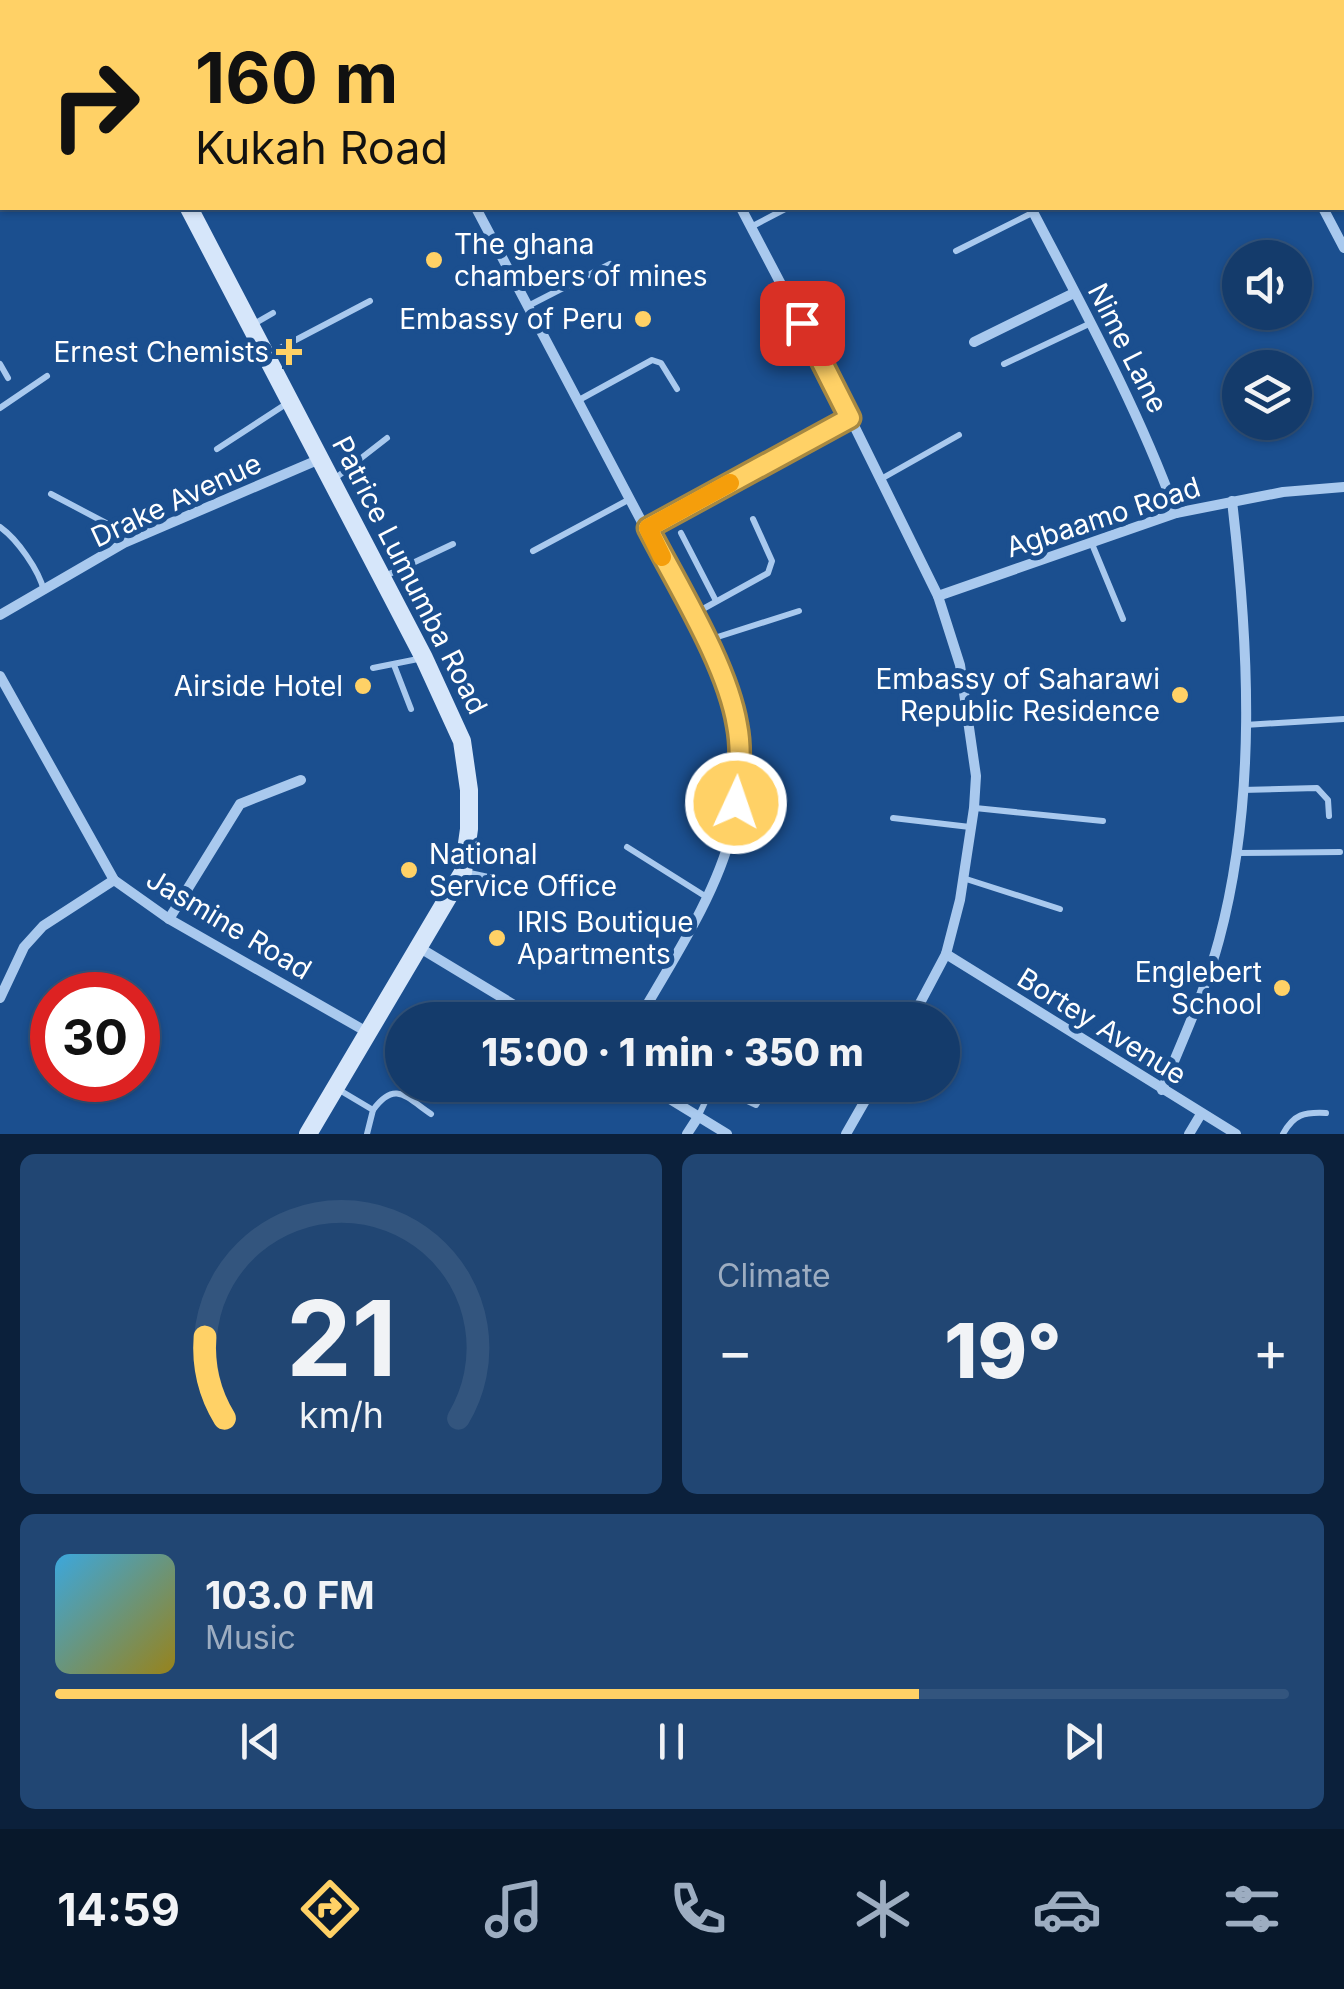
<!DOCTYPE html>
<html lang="en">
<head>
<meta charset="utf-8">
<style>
	body { margin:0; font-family:Inter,sans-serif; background:#214673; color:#f1f3f6; height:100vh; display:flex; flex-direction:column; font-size:38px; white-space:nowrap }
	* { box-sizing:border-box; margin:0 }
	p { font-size:32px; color:#9dadc1 }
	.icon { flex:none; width:55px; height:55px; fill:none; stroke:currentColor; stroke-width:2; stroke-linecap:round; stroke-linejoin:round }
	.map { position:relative; height:1134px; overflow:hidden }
	.details { display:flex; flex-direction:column; gap:20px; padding:20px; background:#0b203b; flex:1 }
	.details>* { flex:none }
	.banner { position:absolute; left:0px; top:0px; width:1345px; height:210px; box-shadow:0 2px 8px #0004,0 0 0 2px #33557e; background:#ffd166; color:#111; overflow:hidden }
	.fabs { position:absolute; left:1222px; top:240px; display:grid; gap:20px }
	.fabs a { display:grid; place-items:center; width:90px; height:90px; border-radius:50%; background:#143b6b; box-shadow:0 2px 8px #0004,0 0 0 2px #33557e; font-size:50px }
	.speed { position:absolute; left:30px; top:972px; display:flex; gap:20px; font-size:50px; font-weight:700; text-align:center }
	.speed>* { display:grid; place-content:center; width:130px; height:130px; border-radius:50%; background:#143b6b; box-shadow:0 2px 8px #0004,0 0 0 2px #33557e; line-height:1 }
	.speed .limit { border:15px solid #d22; background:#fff; color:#111 }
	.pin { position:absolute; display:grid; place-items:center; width:85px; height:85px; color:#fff; margin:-42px; border-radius:20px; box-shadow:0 5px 15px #0006 }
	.me { position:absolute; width:110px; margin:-55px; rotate:3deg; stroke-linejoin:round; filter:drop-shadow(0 0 8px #0008) }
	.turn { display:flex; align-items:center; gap:35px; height:210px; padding:0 30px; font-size:45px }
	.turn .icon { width:130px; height:130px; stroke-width:2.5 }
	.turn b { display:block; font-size:70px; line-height:85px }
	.big { font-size:75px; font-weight:800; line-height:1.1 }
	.details .widget { flex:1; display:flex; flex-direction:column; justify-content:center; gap:15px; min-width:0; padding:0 35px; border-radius:15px; background:#214673 }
	.details .dial { align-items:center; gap:0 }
	.dial svg { height:260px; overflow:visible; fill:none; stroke:#33557e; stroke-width:7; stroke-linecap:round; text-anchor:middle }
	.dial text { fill:#f1f3f6; stroke:none }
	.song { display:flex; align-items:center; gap:30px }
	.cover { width:120px; height:120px; border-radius:15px; background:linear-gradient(135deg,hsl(200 70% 55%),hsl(50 70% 35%)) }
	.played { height:10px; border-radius:5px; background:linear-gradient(90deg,#ffd166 70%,#33557e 70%) }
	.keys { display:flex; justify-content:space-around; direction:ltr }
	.heat { display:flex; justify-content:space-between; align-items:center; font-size:55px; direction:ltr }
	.details .tiles { flex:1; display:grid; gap:20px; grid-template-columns:1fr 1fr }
	.widget:last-child { grid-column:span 2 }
	.trip { position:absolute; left:385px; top:1002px; width:575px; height:100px; border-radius:50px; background:#143b6b; box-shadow:0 2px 8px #0004,0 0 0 2px #33557e; font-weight:800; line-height:100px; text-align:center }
	.menu { display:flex; height:160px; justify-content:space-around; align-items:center; background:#08182b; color:#9dadc1 }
	.menu .icon { width:70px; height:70px }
	.menu .on { color:#ffd166 }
	.menu b { font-size:45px; color:#f1f3f6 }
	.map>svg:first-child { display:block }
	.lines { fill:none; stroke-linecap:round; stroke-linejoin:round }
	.lane { stroke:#a9c9ee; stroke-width:6 }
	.street { stroke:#a9c9ee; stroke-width:10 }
	.secondary { stroke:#d6e6fa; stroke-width:18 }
	.route-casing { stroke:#a68842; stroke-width:25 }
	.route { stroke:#ffd166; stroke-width:18 }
	.slow { stroke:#f59e0b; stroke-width:18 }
	.poi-dot { fill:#ffd166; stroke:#1b4f8f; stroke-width:4 }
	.labels { text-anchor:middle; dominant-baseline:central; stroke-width:10; stroke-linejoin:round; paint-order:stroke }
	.poi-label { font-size:28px; fill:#fff; stroke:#1b4f8f; text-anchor:end }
	.street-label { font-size:28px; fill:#fff; stroke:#1b4f8f }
</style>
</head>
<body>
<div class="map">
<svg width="1344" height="1134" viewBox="0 0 1344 1134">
	<rect width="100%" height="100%" fill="#1b4f8f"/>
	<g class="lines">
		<g class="lane">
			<polyline points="548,0 549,2"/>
			<polyline points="1342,120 1344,119"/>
			<polyline points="751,227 787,208"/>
			<polyline points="956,251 1032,213"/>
			<polyline points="528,306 610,264"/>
			<polyline points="254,324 273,313"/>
			<polyline points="267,355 370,301"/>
			<polyline points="0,364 8,378"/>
			<polyline points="1004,364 1091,323"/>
			<polyline points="579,400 652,360 661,363 677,389"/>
			<polyline points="0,408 47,376"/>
			<polyline points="217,449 286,404"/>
			<polyline points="881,479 959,435"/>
			<polyline points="333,480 387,438"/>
			<polyline points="51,494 106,523 124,542"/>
			<path d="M0,527C17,539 39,570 44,591"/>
			<polyline points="681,533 716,601"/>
			<polyline points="1092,544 1123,619"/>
			<polyline points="533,551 630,499"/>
			<polyline points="383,577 453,544"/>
			<polyline points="692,615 768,573 772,561 753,519"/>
			<polyline points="705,641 799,611"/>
			<polyline points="394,665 411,709"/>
			<polyline points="373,668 423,658"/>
			<polyline points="1245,725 1344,719"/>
			<polyline points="1242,790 1317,788 1328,800 1329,816"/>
			<polyline points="975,808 1103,821"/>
			<polyline points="893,818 970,827"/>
			<polyline points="627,847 708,898"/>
			<polyline points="1236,853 1340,852"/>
			<polyline points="465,872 521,884"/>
			<polyline points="963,878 1060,909"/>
			<polyline points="713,1085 756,1105 768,1085"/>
			<polyline points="336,1088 373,1110 367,1134"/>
			<path d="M373,1110C395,1080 406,1097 431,1114"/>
			<polyline points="699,1115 713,1085"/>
			<path d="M1283,1134C1294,1114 1304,1112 1326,1113"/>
		</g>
		<g class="street">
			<polyline points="365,0 367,2"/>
			<polyline points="633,0 634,2"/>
			<polyline points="924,0 926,2"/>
			<polyline points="1216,0 1217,2"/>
			<polyline points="680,2 685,0"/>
			<path d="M476,208L710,651C780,801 713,892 638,1020"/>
			<polyline points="741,208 835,387 938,596 960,665 976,776 974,808 960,900 946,954 911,1020"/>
			<path d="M1031,208C1083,308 1137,406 1176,513"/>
			<polyline points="1323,208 1344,248"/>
			<polyline points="974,342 1074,293"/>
			<polyline points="647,528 850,417"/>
			<polyline points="938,596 1176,513 1283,492 1344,487"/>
			<polyline points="0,615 124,543 320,459"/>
			<polyline points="0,676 114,880 169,919 367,1032"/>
			<polyline points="169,919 240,804 301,780"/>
			<polyline points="420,948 539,1020"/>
			<polyline points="946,954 1236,1134"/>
			<polyline points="0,998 24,947 43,926 114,880"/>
			<polyline points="647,1085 727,1134"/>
			<path d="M1162,1090C1182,1041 1205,992 1219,940C1257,798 1249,646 1232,501"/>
			<polyline points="687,1134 698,1117"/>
			<polyline points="846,1134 874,1085"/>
			<polyline points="1189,1134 1201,1114"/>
		</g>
		<g class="secondary">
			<polyline points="78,0 79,2"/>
			<polyline points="0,89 2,87"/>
			<polyline points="189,208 424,658 462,741 469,790 469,829 463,872 308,1134"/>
		</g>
	</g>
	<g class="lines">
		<g class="route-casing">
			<path id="route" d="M736,803C739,778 742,750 737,725C727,664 677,585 648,528L850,418L802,323"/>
		</g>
		<use href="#route" class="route"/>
		<polyline class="slow" points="662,557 648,528 730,483"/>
	</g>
	<g class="poi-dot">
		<circle cx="434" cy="260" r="10"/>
		<circle cx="643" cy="319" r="10"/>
		<path d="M284 337h10v10h10v10h-10v10h-10v-10h-10v-10h10z"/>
		<circle cx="363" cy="686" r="10"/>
		<circle cx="1180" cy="695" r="10"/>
		<circle cx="409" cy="870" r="10"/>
		<circle cx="497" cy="938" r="10"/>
		<circle cx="1282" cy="988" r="10"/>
	</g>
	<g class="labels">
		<g class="poi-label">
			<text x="454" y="244" text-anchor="start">The ghana<tspan x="454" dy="32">chambers of mines</tspan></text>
			<text x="623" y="319">Embassy of Peru</text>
			<text x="269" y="352">Ernest Chemists</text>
			<text x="1160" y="679">Embassy of Saharawi<tspan x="1160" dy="32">Republic Residence</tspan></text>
			<text x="343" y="686">Airside Hotel</text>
			<text x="429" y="854" text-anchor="start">National<tspan x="429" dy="32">Service Office</tspan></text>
			<text x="517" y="922" text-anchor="start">IRIS Boutique<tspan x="517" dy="32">Apartments</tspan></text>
			<text x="1262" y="972">Englebert<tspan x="1262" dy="32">School</tspan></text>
		</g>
		<g class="street-label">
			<text transform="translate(1128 348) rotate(63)">Nime Lane</text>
			<text transform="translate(176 500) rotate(-25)">Drake Avenue</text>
			<text transform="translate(1103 517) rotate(-18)">Agbaamo Road</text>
			<text transform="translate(410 575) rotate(63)">Patrice Lumumba Road</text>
			<text transform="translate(229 924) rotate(31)">Jasmine Road</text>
			<text transform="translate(1102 1026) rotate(32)">Bortey Avenue</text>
		</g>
	</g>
</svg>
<div class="fabs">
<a><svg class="icon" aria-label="sound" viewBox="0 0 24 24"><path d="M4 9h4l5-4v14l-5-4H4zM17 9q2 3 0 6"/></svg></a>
<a><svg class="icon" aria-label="layers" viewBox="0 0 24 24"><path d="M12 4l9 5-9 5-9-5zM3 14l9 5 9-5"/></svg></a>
</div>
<div class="speed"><div class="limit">30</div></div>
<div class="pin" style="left:802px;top:323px;background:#d93025"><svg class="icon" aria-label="arrive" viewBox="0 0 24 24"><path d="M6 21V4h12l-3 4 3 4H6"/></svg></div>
<svg class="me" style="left:736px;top:803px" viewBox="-20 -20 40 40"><circle r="17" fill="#ffd166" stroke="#fff" stroke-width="3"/><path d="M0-11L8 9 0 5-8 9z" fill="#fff"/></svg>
<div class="trip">15:00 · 1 min · 350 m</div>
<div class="banner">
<div class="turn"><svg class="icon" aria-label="right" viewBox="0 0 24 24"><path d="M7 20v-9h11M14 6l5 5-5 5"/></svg><div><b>160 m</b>Kukah Road</div></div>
</div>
</div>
<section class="details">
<div class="tiles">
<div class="widget dial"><svg viewBox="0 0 100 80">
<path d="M14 69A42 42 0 1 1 86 69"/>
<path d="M14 69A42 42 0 0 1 8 44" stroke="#ffd166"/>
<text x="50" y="56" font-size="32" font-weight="700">21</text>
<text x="50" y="72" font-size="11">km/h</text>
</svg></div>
<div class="widget"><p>Climate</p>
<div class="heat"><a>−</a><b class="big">19°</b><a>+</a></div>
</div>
<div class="widget">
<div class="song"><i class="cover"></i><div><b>103.0 FM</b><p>Music</p></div></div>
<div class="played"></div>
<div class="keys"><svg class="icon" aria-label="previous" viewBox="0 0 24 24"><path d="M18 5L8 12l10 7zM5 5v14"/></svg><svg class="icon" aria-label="pause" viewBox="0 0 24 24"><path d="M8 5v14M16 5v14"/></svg><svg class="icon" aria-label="next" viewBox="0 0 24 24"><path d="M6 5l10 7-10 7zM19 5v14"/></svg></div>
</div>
</div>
</section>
<nav class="menu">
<b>14:59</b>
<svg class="icon on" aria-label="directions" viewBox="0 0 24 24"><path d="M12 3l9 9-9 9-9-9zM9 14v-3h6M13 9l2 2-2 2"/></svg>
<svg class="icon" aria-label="music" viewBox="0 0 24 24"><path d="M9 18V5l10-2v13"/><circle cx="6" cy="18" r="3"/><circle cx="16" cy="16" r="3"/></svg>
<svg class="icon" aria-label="phone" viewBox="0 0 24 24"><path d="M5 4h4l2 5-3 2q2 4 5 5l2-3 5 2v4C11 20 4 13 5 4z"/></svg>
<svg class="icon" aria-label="climate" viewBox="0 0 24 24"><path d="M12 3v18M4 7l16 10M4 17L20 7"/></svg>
<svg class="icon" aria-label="car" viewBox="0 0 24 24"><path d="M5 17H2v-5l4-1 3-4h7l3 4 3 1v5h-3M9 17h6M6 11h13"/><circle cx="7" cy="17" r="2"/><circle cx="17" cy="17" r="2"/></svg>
<svg class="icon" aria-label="filters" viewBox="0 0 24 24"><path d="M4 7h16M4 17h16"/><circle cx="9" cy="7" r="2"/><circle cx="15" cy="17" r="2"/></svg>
</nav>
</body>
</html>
